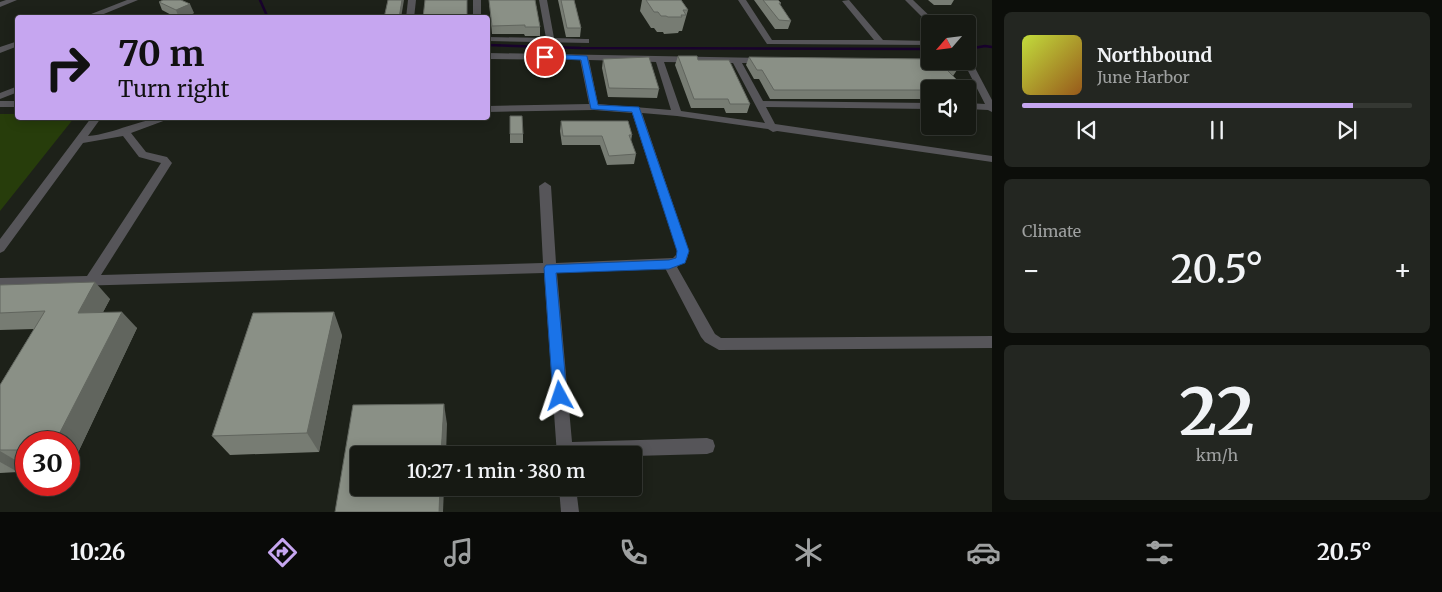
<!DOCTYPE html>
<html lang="en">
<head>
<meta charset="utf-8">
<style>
	body { margin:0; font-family:Merriweather,serif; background:#232621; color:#f1f3f6; height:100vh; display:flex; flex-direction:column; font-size:19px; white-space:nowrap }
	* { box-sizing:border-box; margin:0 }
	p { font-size:16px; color:#9ea0a0 }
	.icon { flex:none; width:28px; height:28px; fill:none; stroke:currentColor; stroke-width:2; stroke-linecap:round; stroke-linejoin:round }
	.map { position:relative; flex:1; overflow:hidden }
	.drawer { display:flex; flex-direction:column; gap:12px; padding:12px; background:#0c0e0a; width:450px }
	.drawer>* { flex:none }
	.hud { position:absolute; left:15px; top:15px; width:475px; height:105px; border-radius:5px; box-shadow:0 2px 12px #0003,0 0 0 1px #353833; background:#c6a6f0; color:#111; overflow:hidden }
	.needle { width:32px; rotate:242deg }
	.tools { position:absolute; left:921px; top:15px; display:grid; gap:10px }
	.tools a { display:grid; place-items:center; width:55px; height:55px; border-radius:5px; background:#161913; box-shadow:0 2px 12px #0003,0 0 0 1px #353833; font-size:25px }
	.speed { position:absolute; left:15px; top:431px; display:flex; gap:10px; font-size:25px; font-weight:700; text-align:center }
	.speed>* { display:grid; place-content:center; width:65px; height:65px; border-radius:50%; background:#161913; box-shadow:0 2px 12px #0003,0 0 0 1px #353833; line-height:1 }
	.speed .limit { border:8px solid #d22; background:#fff; color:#111 }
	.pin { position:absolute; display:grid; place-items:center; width:42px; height:42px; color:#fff; margin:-21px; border:2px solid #fff; border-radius:50%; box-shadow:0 1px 5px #0007 }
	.me { position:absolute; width:55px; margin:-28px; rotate:355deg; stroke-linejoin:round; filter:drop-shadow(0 0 4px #0008) }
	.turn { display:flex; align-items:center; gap:18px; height:105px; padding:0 20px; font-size:22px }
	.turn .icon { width:65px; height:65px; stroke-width:2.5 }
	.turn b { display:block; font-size:35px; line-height:42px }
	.big { font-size:38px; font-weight:600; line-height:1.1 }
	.drawer .card { flex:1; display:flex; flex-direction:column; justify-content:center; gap:8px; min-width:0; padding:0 18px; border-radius:8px; background:#232621 }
	.drawer .dial { align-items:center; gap:0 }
	.dial b { font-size:65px; line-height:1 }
	.song { display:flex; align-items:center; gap:15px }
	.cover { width:60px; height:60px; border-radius:8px; background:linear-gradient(135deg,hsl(70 70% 55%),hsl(30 70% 35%)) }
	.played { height:5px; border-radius:2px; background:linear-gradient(90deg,#c6a6f0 85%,#353833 85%) }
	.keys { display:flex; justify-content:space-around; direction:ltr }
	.heat { display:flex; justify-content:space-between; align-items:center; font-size:28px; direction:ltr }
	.trip { position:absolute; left:350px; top:446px; width:292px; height:50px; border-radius:5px; background:#161913; box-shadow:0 2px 12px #0003,0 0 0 1px #353833; font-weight:600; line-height:50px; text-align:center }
	.tabs { display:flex; height:80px; justify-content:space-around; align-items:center; background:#090a08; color:#9ea0a0 }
	.tabs .icon { width:35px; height:35px }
	.tabs .selected { color:#c6a6f0 }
	.tabs b { font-size:22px; color:#f1f3f6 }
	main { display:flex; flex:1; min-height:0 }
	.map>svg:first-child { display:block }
	.green { fill:#273d0b }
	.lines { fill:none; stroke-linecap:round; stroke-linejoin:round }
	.stream { stroke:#18022c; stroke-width:2.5 }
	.minor { fill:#565559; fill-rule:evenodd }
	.wall { fill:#777c73 }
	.shaded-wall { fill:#61655e }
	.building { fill:#8a9086; stroke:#61655e }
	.route { fill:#1a73e8; stroke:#114b97 }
</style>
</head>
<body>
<main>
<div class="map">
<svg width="992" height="512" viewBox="0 0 992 512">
	<rect width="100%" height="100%" fill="#1d2119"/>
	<polygon class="green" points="0,114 17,114 18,118 74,118 0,211"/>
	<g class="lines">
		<g class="stream">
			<polyline points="260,0 268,18"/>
			<polyline points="488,45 581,48 930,49"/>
			<polyline points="968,49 985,46 992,47"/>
		</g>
		<g class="minor">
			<polygon points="6,0 17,0 0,7 0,2"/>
			<polygon points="127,0 138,0 94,18 81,18"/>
			<polygon points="408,0 416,0 414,18 406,18"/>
			<rect x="473" y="0" width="8" height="18"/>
			<polygon points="539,0 547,0 554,38 586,39 589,39 589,43 488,41 488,37 546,38"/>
			<polygon points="738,0 746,0 772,40 874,40 842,1 849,0 883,40 930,41 930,45 770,44 767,44"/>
			<polygon points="905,0 913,0 938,24 930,25"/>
			<polygon points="18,41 18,46 0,53 0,47"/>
			<path d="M488,53L764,58L768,61L767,63H742L763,101L930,103V109L766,107L775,124L992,156V162L777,131L773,132L768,129L677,116L642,113L689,251L687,259L677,267L715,334L721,338L992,336V348L719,350L705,342L701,337L665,268L557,273L572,442L707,438L713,440L715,446L713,452L707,454L634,456L557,455L544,273L0,288V278L87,276L161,163L139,157L123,136L83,143L4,251L0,253V239L91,118H101L88,136C115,134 140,118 168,118L166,120L131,133L146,152L167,157L172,163L101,275L543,263L539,186L545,182L551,186L556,263L673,258L677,254V251L632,113L594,110L488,112V106L589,104L580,60L488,59ZM589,60L656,62L671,110L598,104ZM664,62L733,63L765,123L681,111Z"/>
			<polygon points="968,59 973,64 992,100 992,112 988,110 968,109 968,103 985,104 966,67 934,67 930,64 934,61 968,61"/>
			<polygon points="18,86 18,92 0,99 0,93"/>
			<rect x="0" y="101" width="18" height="6"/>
			<polygon points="559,488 576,488 579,512 561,512"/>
		</g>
	</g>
	<g class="wall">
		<polygon points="489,0 535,0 540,27 540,36 525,36 524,34 492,34"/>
		<polygon points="558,0 574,0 581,28 580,37 566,37"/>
		<polygon points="642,0 681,0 688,10 682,31 679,31 678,33 664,34 663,32 657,32 654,28 651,28 640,11"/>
		<polygon points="754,0 778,0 781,3 780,5 791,21 788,29 775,29"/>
		<polygon points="928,0 954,0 951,5 934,5"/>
		<polygon points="159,2 194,13 182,18 177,18 162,10"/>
		<polygon points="678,56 698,60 750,104 747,113 726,113 724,108 691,108 675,65"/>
		<polygon points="749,57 957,70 953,76 930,89 930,99 770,99 759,79 754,79 746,65"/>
		<polygon points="603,59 659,89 657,98 608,97 602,68"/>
		<polygon points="510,116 523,134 523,143 510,143"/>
		<polygon points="561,121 632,135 631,141 636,154 634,164 607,165 600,145 562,145 560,131"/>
		<polygon points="0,285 110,299 103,312 137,328 73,463 69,463 69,442 26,442 26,464 22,464 18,472 0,473 0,385 34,329 0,330"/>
		<polygon points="342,335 319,452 230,455 212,436"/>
	</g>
	<g class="shaded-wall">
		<polygon points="402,0 404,0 401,18 399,18"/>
		<polygon points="190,4 194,13 182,18 179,18 176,10"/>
		<polygon points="95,282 110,299 94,329 78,313"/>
		<polygon points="122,312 137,328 73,463 69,460 69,442 55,442"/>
		<polygon points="334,312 342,335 319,452 307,433"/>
		<polygon points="444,404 447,424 446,455 441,455"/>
		<polygon points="0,451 22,464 18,472 0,462"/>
		<polygon points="440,488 444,488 443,512 439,512"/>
	</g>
	<g class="building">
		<polygon points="163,0 181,0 190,4 176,10 159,2"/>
		<polygon points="388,0 402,0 399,18 384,18"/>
		<polygon points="425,0 467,0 467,18 423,18"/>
		<polygon points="489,0 535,0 540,27 525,27 525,25 492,26"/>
		<polygon points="561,0 574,0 581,28 567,28"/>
		<polygon points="646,0 681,0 688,10 683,10 686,15 681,15 682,17 668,17 666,16 661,16 658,12 654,12"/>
		<polygon points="763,0 778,0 781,3 779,3 791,21 779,20"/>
		<polygon points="678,56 697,56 698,60 729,60 750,104 730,104 728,99 694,99"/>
		<polygon points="649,57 659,89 609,88 603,59"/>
		<polygon points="749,57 930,59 930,61 948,61 957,70 947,70 966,89 930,89 930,90 774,90 762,70 757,70"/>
		<polygon points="510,116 522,116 523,134 510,134"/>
		<polygon points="561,121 628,121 632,135 629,135 636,154 609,156 602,136 563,136"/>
		<polygon points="95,282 78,313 122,312 55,442 26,442 26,450 0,450 0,385 45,311 0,313 0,285"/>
		<polygon points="334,312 307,433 212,436 253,313"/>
		<polygon points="444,404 441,455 359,455 359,488 440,488 439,512 335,512 353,405"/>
	</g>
	<polygon class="route" points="545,54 587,56 598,105 639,107 689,251 685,263 669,269 556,273 567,396 565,400 560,402 555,400 553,396 544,268 546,265 669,260 676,258 677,251 632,112 591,109 581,60 543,58 543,55"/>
</svg>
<div class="tools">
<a><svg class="needle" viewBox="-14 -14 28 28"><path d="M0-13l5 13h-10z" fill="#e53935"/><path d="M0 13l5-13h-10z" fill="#9ea0a0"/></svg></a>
<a><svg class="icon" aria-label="sound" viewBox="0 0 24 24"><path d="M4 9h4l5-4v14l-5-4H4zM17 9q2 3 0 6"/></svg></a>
</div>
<div class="speed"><div class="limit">30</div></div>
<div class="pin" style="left:545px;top:57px;background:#d93025"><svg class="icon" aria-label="arrive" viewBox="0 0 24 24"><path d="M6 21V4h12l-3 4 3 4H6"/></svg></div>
<svg class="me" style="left:560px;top:396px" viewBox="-20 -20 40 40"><path d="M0-17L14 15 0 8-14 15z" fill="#1a73e8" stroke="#fff" stroke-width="4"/></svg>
<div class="trip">10:27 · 1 min · 380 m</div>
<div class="hud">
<div class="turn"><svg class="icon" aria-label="right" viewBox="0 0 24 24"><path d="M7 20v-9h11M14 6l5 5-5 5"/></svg><div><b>70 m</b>Turn right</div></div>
</div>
</div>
<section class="drawer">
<div class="card">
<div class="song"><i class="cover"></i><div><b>Northbound</b><p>June Harbor</p></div></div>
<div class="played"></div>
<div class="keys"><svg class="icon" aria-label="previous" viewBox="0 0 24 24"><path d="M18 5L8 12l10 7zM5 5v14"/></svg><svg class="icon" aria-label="pause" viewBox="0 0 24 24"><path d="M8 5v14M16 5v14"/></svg><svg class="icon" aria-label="next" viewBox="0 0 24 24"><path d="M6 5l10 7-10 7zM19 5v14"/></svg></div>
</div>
<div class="card"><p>Climate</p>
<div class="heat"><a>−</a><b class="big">20.5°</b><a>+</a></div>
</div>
<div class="card dial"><b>22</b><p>km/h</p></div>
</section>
</main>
<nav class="tabs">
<b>10:26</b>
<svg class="icon selected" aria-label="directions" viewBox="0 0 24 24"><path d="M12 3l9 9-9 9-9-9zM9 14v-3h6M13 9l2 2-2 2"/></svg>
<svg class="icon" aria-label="music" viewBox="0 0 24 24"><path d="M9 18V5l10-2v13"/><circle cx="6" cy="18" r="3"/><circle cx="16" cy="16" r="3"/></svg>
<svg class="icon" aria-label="phone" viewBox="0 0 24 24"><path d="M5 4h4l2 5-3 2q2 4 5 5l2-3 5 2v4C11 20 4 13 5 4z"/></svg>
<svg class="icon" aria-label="climate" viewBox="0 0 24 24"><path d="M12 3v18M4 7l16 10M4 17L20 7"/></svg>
<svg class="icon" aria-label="car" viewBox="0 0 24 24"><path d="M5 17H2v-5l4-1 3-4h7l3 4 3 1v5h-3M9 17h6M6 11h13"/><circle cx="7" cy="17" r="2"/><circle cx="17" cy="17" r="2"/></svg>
<svg class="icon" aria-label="filters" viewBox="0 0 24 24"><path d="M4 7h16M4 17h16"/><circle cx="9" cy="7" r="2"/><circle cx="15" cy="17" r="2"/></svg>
<b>20.5°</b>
</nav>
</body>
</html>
